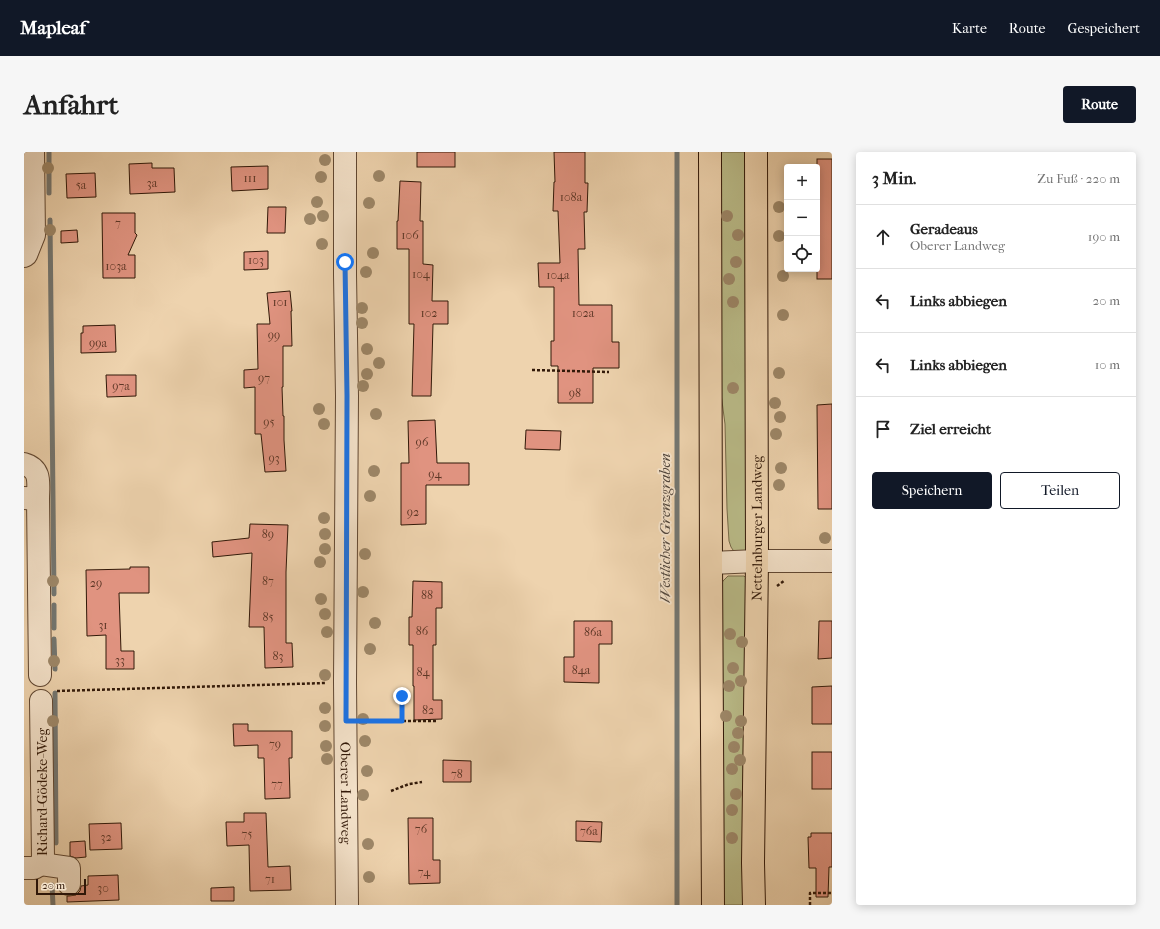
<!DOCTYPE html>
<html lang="de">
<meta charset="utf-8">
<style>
:root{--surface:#fff;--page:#f6f6f6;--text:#222;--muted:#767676;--line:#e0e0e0;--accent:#111827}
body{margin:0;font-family:"IM FELL French Canon",serif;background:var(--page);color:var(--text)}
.controls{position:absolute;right:12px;top:12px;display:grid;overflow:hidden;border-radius:4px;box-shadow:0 2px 10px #0003}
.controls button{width:36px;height:36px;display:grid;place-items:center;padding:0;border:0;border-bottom:1px solid var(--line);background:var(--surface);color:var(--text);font:20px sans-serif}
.scale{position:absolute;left:12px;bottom:10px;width:50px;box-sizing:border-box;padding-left:4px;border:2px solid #311808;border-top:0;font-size:11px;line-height:14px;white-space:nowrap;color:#311808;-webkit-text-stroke:3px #f4e2ca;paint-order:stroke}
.stop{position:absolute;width:12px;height:12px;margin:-9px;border:3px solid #1a73e8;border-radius:50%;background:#fff}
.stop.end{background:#1a73e8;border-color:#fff;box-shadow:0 1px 4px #0008}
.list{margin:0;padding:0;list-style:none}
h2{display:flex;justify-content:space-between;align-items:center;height:52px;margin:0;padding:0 16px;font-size:17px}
h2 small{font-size:13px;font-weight:400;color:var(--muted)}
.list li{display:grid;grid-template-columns:26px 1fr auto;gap:12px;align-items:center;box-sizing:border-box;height:64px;padding:0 16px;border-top:1px solid var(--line)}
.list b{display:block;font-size:15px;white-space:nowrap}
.list p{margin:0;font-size:13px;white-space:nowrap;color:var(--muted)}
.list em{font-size:13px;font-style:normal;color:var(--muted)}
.actions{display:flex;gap:8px;padding:12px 16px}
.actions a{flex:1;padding:9px 0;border:1px solid var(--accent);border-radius:4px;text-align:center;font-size:14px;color:var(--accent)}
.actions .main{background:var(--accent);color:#fff}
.icon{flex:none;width:22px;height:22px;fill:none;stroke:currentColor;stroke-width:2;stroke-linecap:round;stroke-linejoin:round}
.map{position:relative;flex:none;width:808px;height:753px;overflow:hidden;border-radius:4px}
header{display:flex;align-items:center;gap:24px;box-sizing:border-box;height:56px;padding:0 20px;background:var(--accent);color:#fff}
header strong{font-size:19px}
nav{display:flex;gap:22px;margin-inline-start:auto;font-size:14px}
.intro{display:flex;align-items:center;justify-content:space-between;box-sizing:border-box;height:96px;padding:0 24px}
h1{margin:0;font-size:28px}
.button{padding:10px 18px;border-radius:4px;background:var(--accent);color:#fff;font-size:14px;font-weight:700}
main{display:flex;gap:24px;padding:0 24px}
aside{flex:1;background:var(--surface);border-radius:4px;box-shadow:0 2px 10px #0003}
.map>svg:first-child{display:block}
</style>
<header>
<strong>Mapleaf</strong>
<nav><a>Karte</a><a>Route</a><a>Gespeichert</a></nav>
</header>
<div class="intro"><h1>Anfahrt</h1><a class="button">Route</a></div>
<main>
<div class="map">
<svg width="808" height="753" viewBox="0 0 808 753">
<rect width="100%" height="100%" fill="#eed3ae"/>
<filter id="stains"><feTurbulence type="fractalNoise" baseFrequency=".005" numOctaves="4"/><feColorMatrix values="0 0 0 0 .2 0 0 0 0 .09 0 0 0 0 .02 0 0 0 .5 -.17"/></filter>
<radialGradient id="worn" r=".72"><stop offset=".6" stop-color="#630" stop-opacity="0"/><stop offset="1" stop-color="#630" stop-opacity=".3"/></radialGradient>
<g fill="#babc89" stroke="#766a48">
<path d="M695,0H727L723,394L721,401H711L707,395L705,389L703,357L701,272L694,219Z"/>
<path d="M704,424H720L723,427V753H696L695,439L699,429Z"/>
</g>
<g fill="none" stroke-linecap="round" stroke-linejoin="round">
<g stroke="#737671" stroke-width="5">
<path d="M25,0V41"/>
<path d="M26,68L30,442"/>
<path d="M30,453V476"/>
<path d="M30,487L31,517"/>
<path d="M31,541L32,691"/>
<path d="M28,733L29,753"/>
<path d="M653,753V0"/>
</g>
</g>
<g fill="#e09380" stroke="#311808">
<rect x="393" y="0" width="38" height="15"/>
<path d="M530,0H561V31H564L563,60H560L561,97H554L555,153H588V190H595V216H569V251H534V214H527V189H530V135H515L514,111H536L534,59H529L530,30H531Z"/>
<rect x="793" y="7" width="15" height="120"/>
<path d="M128,11V16H150L151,40L106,42L105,12Z"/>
<path d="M244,14V37L208,39L207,15Z"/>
<path d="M71,21L72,45L43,46L42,22Z"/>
<path d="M376,29L397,30L396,69H399V112L409,113L408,149H424V172H409L407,244H388L390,172H385V97H373V69H374Z"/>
<path d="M244,55H262L261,81H243Z"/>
<path d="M78,61H111V81L113,83L104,103H111V126H79Z"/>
<path d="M53,78L54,90L37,91V79Z"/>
<path d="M244,99V117L220,118V100Z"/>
<path d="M266,139L268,159H267L268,194H259V235H258L259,264H260V288L262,319L241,320L237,282H231V235L220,236V218L234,217L233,172H246L243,141Z"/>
<path d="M91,173L92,200L57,201V181H59V174Z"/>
<path d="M82,223H112V244L83,245Z"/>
<path d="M808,252V357H794L793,253Z"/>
<path d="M411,268L413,311H445V333H402V372L377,373V311H385L384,269Z"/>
<path d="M502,278L537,279L536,298L501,297Z"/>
<path d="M226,372L264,373L262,420V491H268L269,515L241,516L240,475H225L228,401L189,405L188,390L225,386Z"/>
<path d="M106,415H125V441H95L97,499H110V517H82V483L63,484L62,418L106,417Z"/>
<path d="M389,429L418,430V456H412V493H409V548H418V567L390,568V534H389V493H385V465H388Z"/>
<path d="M550,469H588V492H575V531L540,530V505H550Z"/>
<path d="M795,469H808V506L794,507Z"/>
<path d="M808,534V572H788V535Z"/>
<path d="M209,572H224V579H268V606H265L266,646L241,647L240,606H234V593L210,594Z"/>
<rect x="788" y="600" width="20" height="37"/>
<path d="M419,608L447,609V630H419Z"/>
<path d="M220,661H242L244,715L266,714L267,738L226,739L225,693L203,694L202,670H220Z"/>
<path d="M384,666H409V708H416V731L385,732Z"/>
<path d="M552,669L578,670L577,690L552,689Z"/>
<path d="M97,671L98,697L66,698L65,672Z"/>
<path d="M787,681H808V715H805L804,745H792V716H785L784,685H787Z"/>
<path d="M61,689L62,705L52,706L46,704V690Z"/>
<path d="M94,723L95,748L43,750V744H45L52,743L56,739L57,734L64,733V724Z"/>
<path d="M210,735V749H187V736Z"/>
</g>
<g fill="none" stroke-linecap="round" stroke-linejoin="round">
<g stroke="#604732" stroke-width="24">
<g id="minor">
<path id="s1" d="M321,0V123L323,244L321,530L323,753"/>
<path d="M0,104L2,103L10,83L9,0"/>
<path d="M0,312C18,317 14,332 14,347L0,346"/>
<path d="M14,347L16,523"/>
<path d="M687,411L733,409H808"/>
<path d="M17,712L45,716V732"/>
<path d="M0,716H10L17,712L19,706L17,549"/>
</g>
</g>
<g stroke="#311808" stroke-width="24">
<g id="major">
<path d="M686,0L687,411L689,753"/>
<path id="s2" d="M730,753L729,711L733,409L732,0"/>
</g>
</g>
<g stroke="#311808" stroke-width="2.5" stroke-dasharray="3 2" stroke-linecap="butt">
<path d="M508,218L585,220"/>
<path d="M753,434L760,429"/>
<path d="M33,539L302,531"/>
<path d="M378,544V569"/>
<path d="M339,569H413"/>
<path d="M367,639L385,632L398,630"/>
<path d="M786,753V741H808"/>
</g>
<use href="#minor" stroke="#f4e2ca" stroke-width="22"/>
<use href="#major" stroke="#eed3ae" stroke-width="22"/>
</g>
<g fill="#9d8768">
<circle cx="301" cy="8" r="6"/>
<circle cx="24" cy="16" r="6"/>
<circle cx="355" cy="24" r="6"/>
<circle cx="297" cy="25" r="6"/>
<circle cx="293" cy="50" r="6"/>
<circle cx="345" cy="51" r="6"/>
<circle cx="755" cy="55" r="6"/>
<circle cx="299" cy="64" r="6"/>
<circle cx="703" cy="64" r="6"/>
<circle cx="286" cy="67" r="6"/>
<circle cx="26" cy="78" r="6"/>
<circle cx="714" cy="83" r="6"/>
<circle cx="755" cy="84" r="6"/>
<circle cx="298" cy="92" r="6"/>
<circle cx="349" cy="101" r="6"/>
<circle cx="712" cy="110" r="6"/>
<circle cx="342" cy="120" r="6"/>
<circle cx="759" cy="124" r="6"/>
<circle cx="705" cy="127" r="6"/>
<circle cx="709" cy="150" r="6"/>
<circle cx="338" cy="156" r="6"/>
<circle cx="759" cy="163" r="6"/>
<circle cx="338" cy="171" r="6"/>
<circle cx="343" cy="197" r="6"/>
<circle cx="355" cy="211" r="6"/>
<circle cx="755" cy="221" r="6"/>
<circle cx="343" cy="222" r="6"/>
<circle cx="339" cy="234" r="6"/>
<circle cx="709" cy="236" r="6"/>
<circle cx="751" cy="251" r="6"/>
<circle cx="295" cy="257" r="6"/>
<circle cx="352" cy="262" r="6"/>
<circle cx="756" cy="265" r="6"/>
<circle cx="300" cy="272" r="6"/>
<circle cx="752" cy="282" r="6"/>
<circle cx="757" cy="316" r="6"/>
<circle cx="350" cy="319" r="6"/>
<circle cx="755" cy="333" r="6"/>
<circle cx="346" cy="344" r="6"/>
<circle cx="300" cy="366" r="6"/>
<circle cx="301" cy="382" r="6"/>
<circle cx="801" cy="386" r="6"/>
<circle cx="301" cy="397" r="6"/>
<circle cx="341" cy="402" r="6"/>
<circle cx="296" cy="410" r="6"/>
<circle cx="29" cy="429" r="6"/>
<circle cx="339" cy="440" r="6"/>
<circle cx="297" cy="447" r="6"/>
<circle cx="301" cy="462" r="6"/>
<circle cx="351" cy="471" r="6"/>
<circle cx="303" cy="480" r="6"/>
<circle cx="706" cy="482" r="6"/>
<circle cx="718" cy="490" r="6"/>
<circle cx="346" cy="497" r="6"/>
<circle cx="30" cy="509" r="6"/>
<circle cx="709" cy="516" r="6"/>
<circle cx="301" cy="523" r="6"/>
<circle cx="717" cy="529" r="6"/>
<circle cx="705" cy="534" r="6"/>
<circle cx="301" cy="556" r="6"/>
<circle cx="702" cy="564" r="6"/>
<circle cx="339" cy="567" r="6"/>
<circle cx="29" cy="569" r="6"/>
<circle cx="717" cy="569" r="6"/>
<circle cx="301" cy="574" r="6"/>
<circle cx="714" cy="581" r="6"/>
<circle cx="341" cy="589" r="6"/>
<circle cx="302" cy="594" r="6"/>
<circle cx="710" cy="595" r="6"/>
<circle cx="303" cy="607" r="6"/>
<circle cx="716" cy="608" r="6"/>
<circle cx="708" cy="617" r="6"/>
<circle cx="343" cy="619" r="6"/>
<circle cx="712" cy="642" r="6"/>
<circle cx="339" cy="643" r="6"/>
<circle cx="708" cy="658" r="6"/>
<circle cx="708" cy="686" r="6"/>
<circle cx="344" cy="692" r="6"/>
<circle cx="345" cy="725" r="6"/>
</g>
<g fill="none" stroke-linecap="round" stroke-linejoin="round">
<path stroke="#1a73e8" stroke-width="5" d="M321,110L323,244L322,569H378V544"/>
</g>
<g text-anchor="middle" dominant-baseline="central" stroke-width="3.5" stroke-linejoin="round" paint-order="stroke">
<g font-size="12" fill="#5d3726">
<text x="226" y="26">111</text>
<text x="128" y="31">3a</text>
<text x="57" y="33">5a</text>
<text x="547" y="45">108a</text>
<text x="94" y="71">7</text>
<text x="386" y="83">106</text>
<text x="232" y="108">103</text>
<text x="92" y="114">103a</text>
<text x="397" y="122">104</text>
<text x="534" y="123">104a</text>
<text x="256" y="150">101</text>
<text x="405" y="161">102</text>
<text x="559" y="161">102a</text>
<text x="250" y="183">99</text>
<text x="74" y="191">99a</text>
<text x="240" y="226">97</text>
<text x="97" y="234">97a</text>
<text x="551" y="241">98</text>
<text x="245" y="270">95</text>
<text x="398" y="290">96</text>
<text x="250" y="306">93</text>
<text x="411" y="322">94</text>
<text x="389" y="360">92</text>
<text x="244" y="382">89</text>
<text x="244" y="429">87</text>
<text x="72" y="431">29</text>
<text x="403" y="443">88</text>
<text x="244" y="465">85</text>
<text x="79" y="473">31</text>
<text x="398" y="479">86</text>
<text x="569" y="480">86a</text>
<text x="254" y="504">83</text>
<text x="96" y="508">33</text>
<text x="557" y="518">84a</text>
<text x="399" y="520">84</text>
<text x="404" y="558">82</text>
<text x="251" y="592">79</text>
<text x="433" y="622">78</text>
<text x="253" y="632">77</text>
<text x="397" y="677">76</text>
<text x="565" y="679">76a</text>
<text x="223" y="682">75</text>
<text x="82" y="685">32</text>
<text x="400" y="720">74</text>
<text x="246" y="727">71</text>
<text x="79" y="736">30</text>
</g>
<g font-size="14" fill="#311808" stroke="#f4e2ca">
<text stroke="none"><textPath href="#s2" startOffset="377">Nettelnburger Landweg</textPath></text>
<text transform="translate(18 640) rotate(-90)">Richard-Gödeke-Weg</text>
<text stroke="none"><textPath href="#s1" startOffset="641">Oberer Landweg</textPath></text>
</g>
<g font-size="15" font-style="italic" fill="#52473d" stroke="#f4e2ca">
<text transform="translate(641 376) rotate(-90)">Westlicher Grenzgraben</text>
</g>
</g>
<rect width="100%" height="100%" filter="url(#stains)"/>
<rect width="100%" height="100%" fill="url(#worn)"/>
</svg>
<div class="controls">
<button>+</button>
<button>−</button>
<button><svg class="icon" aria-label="locate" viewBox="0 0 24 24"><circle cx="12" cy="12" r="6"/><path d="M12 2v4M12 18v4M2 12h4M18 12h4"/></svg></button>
</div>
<div class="scale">20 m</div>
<div class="stop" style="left:321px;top:110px"></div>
<div class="stop end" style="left:378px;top:544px"></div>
</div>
<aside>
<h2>3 Min.<small>Zu Fuß · 220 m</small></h2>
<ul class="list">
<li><svg class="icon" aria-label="ahead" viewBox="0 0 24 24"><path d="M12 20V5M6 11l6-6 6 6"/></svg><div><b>Geradeaus</b><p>Oberer Landweg</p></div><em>190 m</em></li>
<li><svg class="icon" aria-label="left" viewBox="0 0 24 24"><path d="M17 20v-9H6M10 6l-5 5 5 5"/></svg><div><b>Links abbiegen</b></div><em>20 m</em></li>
<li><svg class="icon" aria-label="left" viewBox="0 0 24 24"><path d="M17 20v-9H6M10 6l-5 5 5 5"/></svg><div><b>Links abbiegen</b></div><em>10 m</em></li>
<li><svg class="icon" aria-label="arrive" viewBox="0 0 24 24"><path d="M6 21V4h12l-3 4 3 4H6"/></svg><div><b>Ziel erreicht</b></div></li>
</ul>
<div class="actions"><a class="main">Speichern</a><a>Teilen</a></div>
</aside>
</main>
